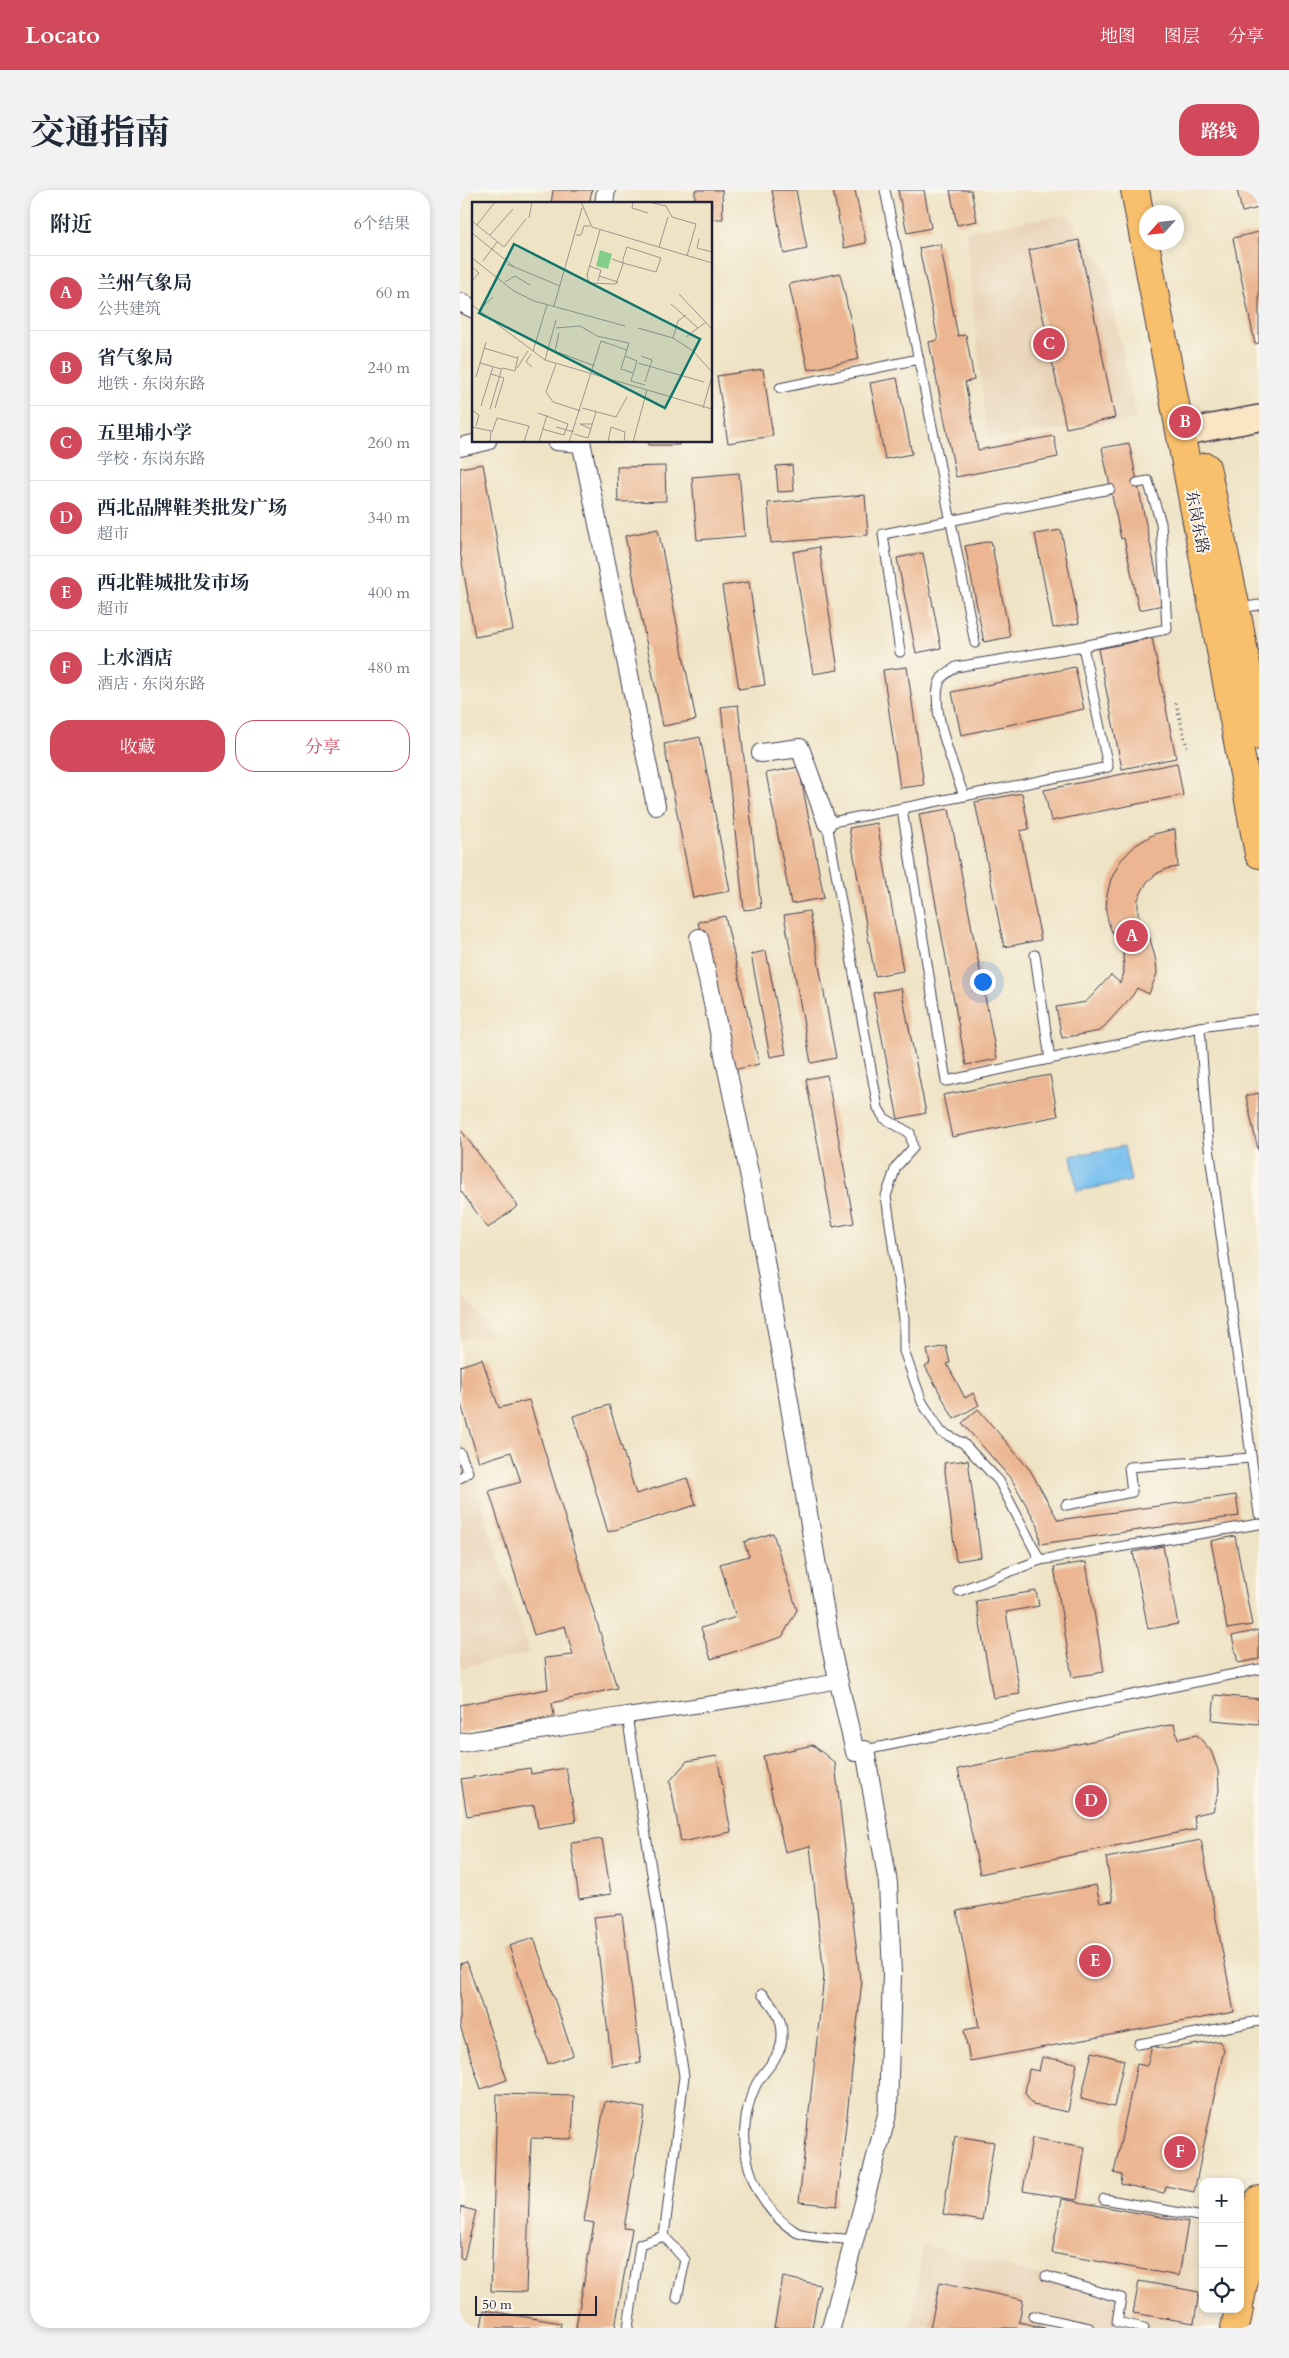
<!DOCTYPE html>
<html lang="zh">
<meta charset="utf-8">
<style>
:root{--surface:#fff;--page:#f2f2f3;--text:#1f2937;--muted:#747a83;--line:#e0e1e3;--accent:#d1495b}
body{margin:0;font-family:Cardo,"Noto Serif SC",serif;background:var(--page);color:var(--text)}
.controls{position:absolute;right:15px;bottom:15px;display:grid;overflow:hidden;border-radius:10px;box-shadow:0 2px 8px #0003}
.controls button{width:45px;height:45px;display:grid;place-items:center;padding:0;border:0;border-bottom:1px solid var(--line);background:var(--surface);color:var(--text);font:25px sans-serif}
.compass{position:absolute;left:679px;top:15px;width:45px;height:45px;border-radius:50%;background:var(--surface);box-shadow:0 2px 8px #0003;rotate:243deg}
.scale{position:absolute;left:15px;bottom:12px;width:122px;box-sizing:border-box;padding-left:5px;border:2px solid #22223b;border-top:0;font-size:14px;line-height:18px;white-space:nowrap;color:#22223b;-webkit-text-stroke:4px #fbf7ec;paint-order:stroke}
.you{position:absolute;left:522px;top:791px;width:18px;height:18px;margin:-12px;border:4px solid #fff;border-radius:50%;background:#1a73e8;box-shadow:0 0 0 8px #1a73e833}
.badge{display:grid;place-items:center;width:32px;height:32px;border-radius:50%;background:var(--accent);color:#fff;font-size:16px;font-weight:700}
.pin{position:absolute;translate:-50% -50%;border:2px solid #fff;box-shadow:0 1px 5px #0006}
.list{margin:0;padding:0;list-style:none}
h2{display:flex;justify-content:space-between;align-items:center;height:65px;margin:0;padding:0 20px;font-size:21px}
h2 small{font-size:16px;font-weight:400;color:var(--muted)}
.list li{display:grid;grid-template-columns:32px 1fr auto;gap:15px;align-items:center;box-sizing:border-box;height:75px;padding:0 20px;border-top:1px solid var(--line)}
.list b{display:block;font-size:19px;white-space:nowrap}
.list p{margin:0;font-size:16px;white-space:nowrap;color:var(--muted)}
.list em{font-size:16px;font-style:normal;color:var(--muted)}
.actions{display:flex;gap:10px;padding:15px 20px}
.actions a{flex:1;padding:11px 0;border:1px solid var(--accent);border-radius:20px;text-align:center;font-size:18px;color:var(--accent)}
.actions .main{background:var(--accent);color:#fff}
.icon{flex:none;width:28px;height:28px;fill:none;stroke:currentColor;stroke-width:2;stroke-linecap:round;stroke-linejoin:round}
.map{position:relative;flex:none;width:799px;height:2138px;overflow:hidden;border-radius:20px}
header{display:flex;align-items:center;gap:30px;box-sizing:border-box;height:70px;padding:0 25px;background:var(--accent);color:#fff}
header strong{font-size:24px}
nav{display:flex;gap:28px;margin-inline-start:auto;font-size:18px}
.intro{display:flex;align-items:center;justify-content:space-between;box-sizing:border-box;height:120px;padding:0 30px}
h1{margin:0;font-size:35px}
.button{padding:12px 22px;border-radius:20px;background:var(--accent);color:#fff;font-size:18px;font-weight:700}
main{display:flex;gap:30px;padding:0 30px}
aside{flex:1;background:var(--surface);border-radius:20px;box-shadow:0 2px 8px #0003}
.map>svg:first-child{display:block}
</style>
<header>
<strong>Locato</strong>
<nav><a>地图</a><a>图层</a><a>分享</a></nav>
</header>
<div class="intro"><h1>交通指南</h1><a class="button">路线</a></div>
<main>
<aside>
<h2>附近<small>6个结果</small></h2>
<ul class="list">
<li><span class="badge">A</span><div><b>兰州气象局</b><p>公共建筑</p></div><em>60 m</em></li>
<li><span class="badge">B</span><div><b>省气象局</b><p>地铁 · 东岗东路</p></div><em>240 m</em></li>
<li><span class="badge">C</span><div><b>五里埔小学</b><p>学校 · 东岗东路</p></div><em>260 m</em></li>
<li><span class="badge">D</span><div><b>西北品牌鞋类批发广场</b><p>超市</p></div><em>340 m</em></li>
<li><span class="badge">E</span><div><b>西北鞋城批发市场</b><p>超市</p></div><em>400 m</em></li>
<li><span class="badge">F</span><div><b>上水酒店</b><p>酒店 · 东岗东路</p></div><em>480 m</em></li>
</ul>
<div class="actions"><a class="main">收藏</a><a>分享</a></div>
</aside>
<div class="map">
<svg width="799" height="2138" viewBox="0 0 799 2138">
<rect width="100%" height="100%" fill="#fbf7ec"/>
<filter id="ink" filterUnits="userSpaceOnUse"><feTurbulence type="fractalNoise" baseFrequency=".02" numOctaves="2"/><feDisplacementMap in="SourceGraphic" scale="10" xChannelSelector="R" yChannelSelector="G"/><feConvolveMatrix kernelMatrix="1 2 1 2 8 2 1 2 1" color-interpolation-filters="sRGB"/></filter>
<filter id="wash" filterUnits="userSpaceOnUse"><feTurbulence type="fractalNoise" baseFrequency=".0096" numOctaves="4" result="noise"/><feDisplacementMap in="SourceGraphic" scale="20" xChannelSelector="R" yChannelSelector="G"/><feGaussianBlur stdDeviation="1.12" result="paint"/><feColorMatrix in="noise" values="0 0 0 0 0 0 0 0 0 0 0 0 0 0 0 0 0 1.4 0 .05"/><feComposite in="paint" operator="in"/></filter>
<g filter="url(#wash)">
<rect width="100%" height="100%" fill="#efe3c5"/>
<g fill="#e8d3b7">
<path d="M608,24L646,80L676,229L527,249L506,41Z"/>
<path d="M0,1099L33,1145L0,1149Z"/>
<path d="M0,1248L70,1463L0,1478Z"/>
<path d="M702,2025L743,2032V2119H780L799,2042V2138H451L463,2054L666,2109L657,2131L683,2134Z"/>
</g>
<path fill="#77bfef" stroke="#4c7095" d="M664,956L671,991L617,1001L611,966Z"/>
<g id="blocks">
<g fill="#ebb691">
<path d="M93,0H132L129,14H91Z"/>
<path d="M235,0H262L263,29H251V14H235Z"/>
<path d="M312,0H336L347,59L324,64Z"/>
<path d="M373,0H395L406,53L384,58Z"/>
<path d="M438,0H464L471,38L447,43Z"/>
<path d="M490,0H511L517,31L497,35Z"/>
<path d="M777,0H799V18L782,22Z"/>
<path d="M799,42V153L795,154L773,48Z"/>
<path d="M619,50L655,228L606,238L569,60Z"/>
<path d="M480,54L498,146L506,145L514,190L505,192L518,260L594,246L598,267L496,287L469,152L478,150L459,58Z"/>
<path d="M380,83L399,169L348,180L329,94Z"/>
<path d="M303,179L313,246L268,253L257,186Z"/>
<path d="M437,188L452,264L425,269L410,193Z"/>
<rect x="189" y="251" width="30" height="4"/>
<path d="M669,253L703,415L679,420L664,348L661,349L642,258Z"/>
<path d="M23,274L53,440L15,447L0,361V278Z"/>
<path d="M332,275L334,301L318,302L316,276Z"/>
<path d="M205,276L206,311L158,312L157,277Z"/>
<path d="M279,283L285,346L237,350L232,287Z"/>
<path d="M405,305L408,345L311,353L308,313Z"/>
<path d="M198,339L236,530L203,536L165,346Z"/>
<path d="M601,340L619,433L593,438L575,344Z"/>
<path d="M531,351L550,447L524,452L505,356Z"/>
<path d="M359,357L378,480L353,484L333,362Z"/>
<path d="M463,363L481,458L456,463L437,368Z"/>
<path d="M289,392L305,495L279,499L262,396Z"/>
<path d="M692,448L716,568L662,579L638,459Z"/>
<path d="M447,477L464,595L440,598L423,480Z"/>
<path d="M615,477L624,519L501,545L492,502Z"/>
<path d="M278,515L301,718L284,720L261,517Z"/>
<path d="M240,547L270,701L233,708L204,554Z"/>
<path d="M717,573L723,605L591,631L584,600Z"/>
<path d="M339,577L364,708L331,714L306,583Z"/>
<path d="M562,603L569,639L560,641L581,750L544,757L515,612Z"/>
<path d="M489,619L537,869L506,875L459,624Z"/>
<path d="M417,633L443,781L415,786L389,638Z"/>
<path d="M715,639L718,677L706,679L696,684L687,692L678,709V724L688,741L696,771L697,783L689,804L677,798L673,805L640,841L602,848L596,817L626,812L651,785L660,793L664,783L663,761L650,738L646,722L647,705L651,689L661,670L676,655L694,644Z"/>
<path d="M349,721L376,868L351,873L324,725Z"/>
<path d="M265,726L299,874L273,880L238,732Z"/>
<path d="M306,761L326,864L310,867L291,764Z"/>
<path d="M441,798L466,923L438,929L413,803Z"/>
<path d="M367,885L394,1033L373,1037L346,889Z"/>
<path d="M590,885L598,926L492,947L483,905Z"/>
<path d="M799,903V960H798L786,906Z"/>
<path d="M0,939L58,1016L28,1038L0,1000Z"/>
<path d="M486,1156L490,1173L487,1174L505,1208L513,1203L519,1215L494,1229L465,1176L470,1173L467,1160Z"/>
<path d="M22,1169L39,1218L69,1210L157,1498L92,1513L94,1526L0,1544V1515L88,1499L85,1468L113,1465L105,1436L74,1445L29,1301L61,1292L51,1262L19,1272L0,1211V1176Z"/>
<path d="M149,1215L176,1304L227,1288L236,1315L148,1342L113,1226Z"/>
<path d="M518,1219L570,1280L598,1330L776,1305L779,1326L580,1354L578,1336L552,1290L502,1233Z"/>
<path d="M508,1270L521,1367L496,1371L484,1273Z"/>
<path d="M313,1343L337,1420L322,1447L251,1469L241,1438L276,1427L260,1374L289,1366L284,1352Z"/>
<path d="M775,1346L792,1435L767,1439L751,1351Z"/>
<path d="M703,1356L718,1434L688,1439L673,1362Z"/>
<path d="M626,1372L644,1482L612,1487L594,1377Z"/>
<path d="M576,1401L579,1416L546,1422L560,1504L533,1508L516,1411Z"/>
<path d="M799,1440V1469L778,1473L772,1446Z"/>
<path d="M755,1505L799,1509V1534L752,1530Z"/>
<path d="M714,1534L718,1549L737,1545L751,1561L758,1580L759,1601L753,1621L734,1625L736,1639L520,1684L498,1579Z"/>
<path d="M353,1555L375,1573L400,1790H402L377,2016L339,2012L364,1786L350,1656L325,1662L303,1566Z"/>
<path d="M257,1566L271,1642L221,1652L210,1591L227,1571Z"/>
<path d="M70,1578L71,1584L106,1578L116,1632L78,1638L74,1615L7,1626L1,1589Z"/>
<path d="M142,1649L151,1704L119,1709L111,1653Z"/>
<path d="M741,1650L774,1822L510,1871L504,1840L519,1837L497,1721L636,1695L640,1713L653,1711L646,1668Z"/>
<path d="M162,1724L181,1873L152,1876L134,1727Z"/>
<path d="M74,1748L113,1865L88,1874L49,1756Z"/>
<path d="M7,1772L47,1890L21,1899L0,1836V1774Z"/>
<path d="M759,1851L764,1859L734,2002L706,1996L704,2003L661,1994L662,1985L654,1983L677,1874L687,1876L692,1856L705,1859Z"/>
<path d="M632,1862L664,1870L654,1917L621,1909Z"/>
<path d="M582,1867L617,1873L608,1922L573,1915L565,1903L569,1879L579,1881Z"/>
<path d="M37,1904L114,1906L112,1949L71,1948L66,2102L31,2101Z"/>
<path d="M145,1911L185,1918L164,2038L172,2039L155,2138H124L116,2137L134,2033L124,2031Z"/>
<path d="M495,1946L534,1952L522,2031L483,2024Z"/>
<path d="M572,1948L625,1957L617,2010L563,2001Z"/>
<path d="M602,2009L728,2032L719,2086L592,2063Z"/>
<path d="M0,2017L16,2021L4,2069L0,2068Z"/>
<path d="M323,2087L360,2095L352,2138H314Z"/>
<path d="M679,2091L739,2102L734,2133L673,2123Z"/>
<path d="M480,2092L563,2110L559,2132L585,2138H470Z"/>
<path d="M24,2120L101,2133L100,2138H21Z"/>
</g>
</g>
</g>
<g filter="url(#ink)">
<use href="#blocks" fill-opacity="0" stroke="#413f50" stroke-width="1"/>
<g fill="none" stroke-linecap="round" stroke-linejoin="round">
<g stroke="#413f50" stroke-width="11">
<g id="service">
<path d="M425,0L515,453"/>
<path d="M320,198L459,169"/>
<path d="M780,418L799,415"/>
<path d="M440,462L423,344L650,299"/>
<path d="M504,606L648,577L623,456"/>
<path d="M442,619L486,891L740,837L799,829"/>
<path d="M575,765L590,869"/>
<path d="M740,837L748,950L799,1324"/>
<path d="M0,1263L8,1282L0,1288"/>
<path d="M606,1315L672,1302L669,1277L791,1268"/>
<path d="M580,1370L539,1291L503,1253L481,1242L462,1212L444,1161V1129L426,1006L436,977L453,958L450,943L424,928L418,918L367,633L504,606C495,580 467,513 481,489C484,484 491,481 496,477L623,456L707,439L701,333L688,291L677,293"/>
<path d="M499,1401L580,1370L799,1334"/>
<path d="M167,1526L224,1886L204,2046L225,2070L217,2108"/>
<path d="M405,1560L799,1479"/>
<path d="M302,1804C313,1815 322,1827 322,1844C323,1868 304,1878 295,1897C272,1947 288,2012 336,2042C344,2047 381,2048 393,2050"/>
<path d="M679,1854L799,1831"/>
<path d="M644,2009L743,2027"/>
<path d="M586,2086L661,2108L657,2132L684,2138"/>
<path d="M573,2126L629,2138"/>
<path d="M168,2138L180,2054L204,2046"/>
</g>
</g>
<g stroke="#413f50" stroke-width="16">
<path id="pedestrian" d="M167,1526L287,1508L378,1491"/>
</g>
<g stroke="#413f50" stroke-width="20">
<g id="minor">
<path d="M144,14L146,0"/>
<path d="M0,112L14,119"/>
<path d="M96,251L121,253"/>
<path d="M121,251L196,616"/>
<path d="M0,257L27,251"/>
<path d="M301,563L340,558L367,633"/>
<path d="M239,748L294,1006L371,1458L395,1562L405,1560L428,1693L432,1784L428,1921L371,2138"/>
<path d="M0,1553L167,1526"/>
</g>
</g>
<g stroke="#413f50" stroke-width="28">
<path id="secondary" d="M721,243L799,228"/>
</g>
<g stroke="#413f50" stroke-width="30">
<g id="primary">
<path d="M675,0L799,664"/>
<path d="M746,277L776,419L799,546"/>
<path d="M780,2111L799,2010"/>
<path d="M775,2138L779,2119"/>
</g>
</g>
<path stroke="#413f50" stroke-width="3" stroke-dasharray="1 4" stroke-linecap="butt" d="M716,513L727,557"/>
<use href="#service" stroke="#fff" stroke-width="9"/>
<use href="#pedestrian" stroke="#fff" stroke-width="14"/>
<use href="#minor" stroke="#fff" stroke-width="18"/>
<use href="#secondary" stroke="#fce5c4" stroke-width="25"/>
<use href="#primary" stroke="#f8bf6c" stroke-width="28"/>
</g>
</g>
<g text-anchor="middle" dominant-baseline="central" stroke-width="4" stroke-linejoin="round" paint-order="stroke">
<g font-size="16" fill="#22223b" stroke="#fbf7ec">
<text transform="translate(737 332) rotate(79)">东岗东路</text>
</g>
</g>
<g transform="translate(12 12)">
<rect width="240" height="240" fill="#efe3c5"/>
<path d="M128,48L140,52L136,67L124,64Z" fill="#82ce8b"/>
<path fill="none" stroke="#9d968e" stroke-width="1" d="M109,0L120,25L240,61M161,0L160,6L176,11M177,0L194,4L200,15L224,22L215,54M57,16L60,0M0,19L32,45L54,17M5,23L23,0M128,28L115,73L117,81L144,82L151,62V57L155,45L189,56L184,70L151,61L140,57M0,31L41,64M18,33L41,7M104,33H109L112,24H118M227,37L225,46L240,50M187,45L196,15M0,56L42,89L62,99L153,124M11,59L25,40M35,62L88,84M117,64L129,68L126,79M0,65L7,71L0,79M127,74L146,80M33,80L43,74L58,83M207,92L240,127M199,102L226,126M0,103L73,158L240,207M82,104L110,6M7,108L21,95M84,126L108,124L125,134L157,141L153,154L165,159L159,179L173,183M166,126L201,136L221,149L240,170M214,135L234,120M201,136L206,119L214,113M12,146L45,156M77,147L123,164M61,149L75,103M83,149L87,131M59,152L54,160L60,165M153,154L149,167L161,171M169,154L180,158L173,180M73,158L84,118M8,161L29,167M166,161L232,180M84,162L74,190L81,200L109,209M45,166L56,149M19,172L32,176L23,206M4,175L14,140M9,204L21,165M110,206L144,215L155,195M231,206L240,174M18,207L30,166L43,169L46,154M0,208L7,213L4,224M66,211L96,222L92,233L70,227M0,225L19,229L18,240M84,225L102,230M119,227L108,222H120M20,230L25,216L57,224L52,240M102,232L116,236L124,210M67,240L75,213M97,240L129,139L155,148M136,240L139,225L153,230L152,240M161,240L175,188"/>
<path fill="#0f766e" fill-opacity="0.15" stroke="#0f766e" stroke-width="2.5" d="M42,42L228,137L193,206L7,111Z"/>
<rect width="240" height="240" fill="none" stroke="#22223b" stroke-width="2.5"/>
</g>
</svg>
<div class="controls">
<button>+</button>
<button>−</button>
<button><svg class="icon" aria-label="locate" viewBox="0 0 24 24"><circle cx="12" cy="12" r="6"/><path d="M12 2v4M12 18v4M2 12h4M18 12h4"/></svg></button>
</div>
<svg class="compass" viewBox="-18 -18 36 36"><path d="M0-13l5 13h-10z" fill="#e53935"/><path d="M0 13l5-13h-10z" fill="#747a83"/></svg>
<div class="scale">50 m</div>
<div class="you"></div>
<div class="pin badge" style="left:672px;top:746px">A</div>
<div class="pin badge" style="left:725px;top:232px">B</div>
<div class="pin badge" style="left:589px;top:154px">C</div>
<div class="pin badge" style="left:631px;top:1611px">D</div>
<div class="pin badge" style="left:635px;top:1771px">E</div>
<div class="pin badge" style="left:720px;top:1962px">F</div>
</div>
</main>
